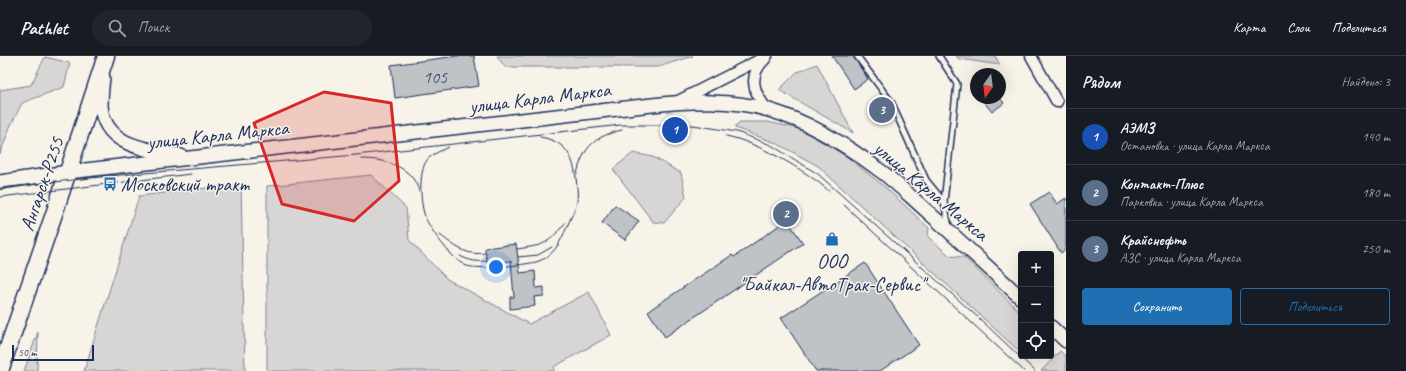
<!DOCTYPE html>
<html lang="ru">
<meta charset="utf-8">
<style>
:root{--surface:#171b24;--page:#20242c;--text:#f1f3f6;--muted:#9ea1a6;--line:#363941;--accent:#1f6fb2}
body{margin:0;font-family:Caveat,sans-serif;background:var(--page);color:var(--text)}
.controls{position:absolute;right:12px;bottom:12px;display:grid;overflow:hidden;border-radius:4px;box-shadow:0 4px 16px #0002}
.controls button{width:36px;height:36px;display:grid;place-items:center;padding:0;border:0;border-bottom:1px solid var(--line);background:var(--surface);color:var(--text);font:20px sans-serif}
.compass{position:absolute;left:970px;top:12px;width:36px;height:36px;border-radius:50%;background:var(--surface);box-shadow:0 4px 16px #0002;rotate:194deg}
.scale{position:absolute;left:12px;bottom:10px;width:82px;box-sizing:border-box;padding-left:4px;border:2px solid #1b2f5e;border-top:0;font-size:11px;line-height:14px;white-space:nowrap;color:#1b2f5e;-webkit-text-stroke:3px #f7f3e8;paint-order:stroke}
.you{position:absolute;left:496px;top:211px;width:14px;height:14px;margin:-10px;border:3px solid #fff;border-radius:50%;background:#1a73e8;box-shadow:0 0 0 6px #1a73e833}
.badge{display:grid;place-items:center;width:26px;height:26px;border-radius:50%;background:var(--accent);color:#fff;font-size:13px;font-weight:700}
.pin{position:absolute;translate:-50% -50%;border:2px solid #fff;box-shadow:0 1px 4px #0006}
.list{margin:0;padding:0;list-style:none}
h2{display:flex;justify-content:space-between;align-items:center;height:52px;margin:0;padding:0 16px;font-size:17px}
h2 small{font-size:13px;font-weight:400;color:var(--muted)}
.list li{display:grid;grid-template-columns:26px 1fr auto;gap:12px;align-items:center;box-sizing:border-box;height:56px;padding:0 16px;border-top:1px solid var(--line)}
.list b{display:block;font-size:15px;white-space:nowrap}
.list p{margin:0;font-size:13px;white-space:nowrap;color:var(--muted)}
.list em{font-size:13px;font-style:normal;color:var(--muted)}
.actions{display:flex;gap:8px;padding:12px 16px}
.actions a{flex:1;padding:9px 0;border:1px solid var(--accent);border-radius:4px;text-align:center;font-size:14px;color:var(--accent)}
.actions .main{background:var(--accent);color:#fff}
.icon{flex:none;width:22px;height:22px;fill:none;stroke:currentColor;stroke-width:2;stroke-linecap:round;stroke-linejoin:round}
.map{position:relative;flex:none;width:1066px;height:315px;overflow:hidden}
header{display:flex;align-items:center;gap:24px;box-sizing:border-box;height:56px;padding:0 20px;background:var(--surface);border-bottom:1px solid var(--line)}
header strong{font-size:19px}
nav{display:flex;gap:22px;margin-inline-start:auto;font-size:14px}
.search{width:280px;height:36px;background:var(--page);display:flex;align-items:center;gap:10px;box-sizing:border-box;padding:0 14px;border-radius:22px;color:var(--muted);font-size:15px}
main{display:flex}
aside{flex:1;background:var(--surface)}
.map>svg:first-child{display:block}
</style>
<header>
<strong>Pathlet</strong>
<div class="search"><svg class="icon" aria-label="search" viewBox="0 0 24 24"><circle cx="10" cy="10" r="6"/><path d="M15 15l6 6"/></svg>Поиск</div>
<nav><a>Карта</a><a>Слои</a><a>Поделиться</a></nav>
</header>
<main>
<div class="map">
<svg width="1066" height="315" viewBox="0 0 1066 315">
<rect width="100%" height="100%" fill="#f7f3e8"/>
<filter id="ink" filterUnits="userSpaceOnUse"><feTurbulence type="fractalNoise" baseFrequency=".025" numOctaves="2"/><feDisplacementMap in="SourceGraphic" scale="8" xChannelSelector="R" yChannelSelector="G"/><feConvolveMatrix kernelMatrix="1 2 1 2 8 2 1 2 1" color-interpolation-filters="sRGB"/></filter>
<g filter="url(#ink)">
<g fill="#d7d6d4" stroke="#798299">
<path d="M497,0H693L658,11H505Z"/>
<path d="M956,0H995L1000,9L959,3Z"/>
<path d="M45,1L70,7L64,31L22,47L10,71L0,98V34L31,29Z"/>
<path d="M817,8L853,77L779,34L797,16Z"/>
<path d="M740,66H768L800,73L846,100L886,132L929,172L928,181L950,200L964,201L1021,257V297L818,110L776,87L735,72L736,69Z"/>
<path d="M633,97L653,101L681,117L686,141L664,167L653,166L613,113Z"/>
<path d="M371,119L406,152L409,184L447,223L529,268L589,236L611,279L554,311V315H267V130Z"/>
<path d="M241,128L245,315H84L139,140Z"/>
<path d="M38,276L37,315H24Z"/>
<path d="M1060,295L1066,301V315H1041Z"/>
</g>
<g fill="#c0c3c5" stroke="#1b2f5e">
<path d="M457,0H474L479,30L395,42L391,9Z"/>
<path d="M832,0H853L868,23L854,33Z"/>
<path d="M981,42H1000L1004,47L992,56Z"/>
<path d="M1049,136L1057,148L1066,142V193L1061,197L1030,148Z"/>
<path d="M615,149L639,165L625,184L602,167Z"/>
<path d="M787,164L803,187L665,281L648,255L732,199L734,201Z"/>
<path d="M516,188L520,217L535,215L536,232L544,231V240L534,241L535,250L510,253V241H514L511,205L487,207L485,192Z"/>
<path d="M865,207L919,289L880,315H816L781,262Z"/>
</g>
<g fill="none" stroke-linecap="round" stroke-linejoin="round">
<g stroke="#1b2f5e" stroke-width="8">
<g id="service">
<path d="M857,0L891,46L926,124L944,146"/>
<path d="M939,0L957,28L944,146L949,171"/>
</g>
</g>
<g stroke="#1b2f5e" stroke-width="13">
<g id="minor">
<path d="M1031,0L1057,46"/>
<path d="M765,3C747,20 754,38 768,54"/>
<path d="M678,45L767,0"/>
</g>
</g>
<g stroke="#1b2f5e" stroke-width="16">
<g id="tertiary">
<path d="M103,21C102,30 101,40 101,49C104,92 149,93 181,100"/>
<path d="M0,126L68,116L652,49C691,45 731,43 769,54C810,66 848,90 882,116C898,128 913,143 928,156C959,184 990,213 1021,242"/>
<path d="M1051,271L1066,285"/>
</g>
</g>
<g stroke="#1b2f5e" stroke-width="19">
<path id="primary" d="M0,315L55,155L106,0"/>
</g>
<use href="#service" stroke="#f7f3e8" stroke-width="5"/>
<use href="#minor" stroke="#f7f3e8" stroke-width="10"/>
<use href="#tertiary" stroke="#f7f3e8" stroke-width="13"/>
<use href="#primary" stroke="#f7f3e8" stroke-width="16"/>
<g stroke="#1b2f5e" stroke-width="1">
<path d="M726,80C755,85 807,115 829,135"/>
<path d="M448,91C441,95 432,98 427,104C418,116 420,150 426,163C432,176 454,206 467,210C479,214 523,209 536,206C554,201 560,186 567,171C570,163 575,154 577,146C578,138 577,130 576,122C573,98 564,85 540,81"/>
<path d="M361,103C385,103 412,110 419,135"/>
<path d="M577,118C583,91 595,80 622,74"/>
<path d="M0,132L109,120L356,99L621,69H693L737,76L771,89L818,118L981,264L1035,315"/>
<path d="M0,141L191,118"/>
<path d="M844,149L1024,315"/>
<path d="M440,179C455,190 465,200 485,197"/>
<path d="M517,193C545,189 547,189 565,167"/>
<path d="M460,200C469,205 477,206 486,205"/>
<path d="M518,201L538,199L552,191"/>
</g>
</g>
</g>
<path fill="#d62828" fill-opacity="0.2" stroke="#d62828" stroke-width="3" stroke-linejoin="round" d="M324,36L391,47L399,125L354,165L282,148L254,67Z"/>
<defs>
<g id="bus-bare" transform="scale(1.08)"><path d="M-5-6H5V4H4V6H2V4H-2V6H-4V4H-5ZM-3.5-4V0h7V-4ZM-3.5 1.2v1.5H-2V1.2ZM2 1.2v1.5H3.5V1.2Z" fill="#1f6fb2" stroke="#f7f3e8" stroke-width="2.5" paint-order="stroke"/></g>
<g id="shop-bare" transform="scale(1.08)"><path d="M-5-2.5h2.3a2.7 3.5 0 0 1 5.4 0H5L5.5 6h-11ZM-1.5-2.5h3a1.5 2.3 0 0 0-3 0Z" fill="#1f6fb2" stroke="#f7f3e8" stroke-width="2.5" paint-order="stroke"/></g>
</defs>
<g fill-rule="evenodd">
<use href="#bus-bare" x="110" y="128"/>
<use href="#shop-bare" x="832" y="183"/>
</g>
<g text-anchor="middle" dominant-baseline="central" stroke-width="3" stroke-linejoin="round" paint-order="stroke">
<g font-size="18" fill="#445478">
<text x="435" y="21">105</text>
</g>
<g font-size="20" fill="#1b2f5e" stroke="#f7f3e8">
<text transform="translate(540 42) rotate(-7)">улица Карла Маркса</text>
<text transform="translate(218 79) rotate(-6)">улица Карла Маркса</text>
<text transform="translate(42 128) rotate(-71)">Ангарск-Р255</text>
<text transform="translate(931 135) rotate(40)">улица Карла Маркса</text>
</g>
<g font-size="20" fill="#1b2f5e" stroke="#f7f3e8" text-anchor="start">
<text x="121" y="128">Московский тракт</text>
<text x="832" y="205" text-anchor="middle">ООО<tspan x="832" dy="23">"Байкал-АвтоТрак-Сервис"</tspan></text>
</g>
</g>
</svg>
<div class="controls">
<button>+</button>
<button>−</button>
<button><svg class="icon" aria-label="locate" viewBox="0 0 24 24"><circle cx="12" cy="12" r="6"/><path d="M12 2v4M12 18v4M2 12h4M18 12h4"/></svg></button>
</div>
<svg class="compass" viewBox="-18 -18 36 36"><path d="M0-13l5 13h-10z" fill="#e53935"/><path d="M0 13l5-13h-10z" fill="#9ea1a6"/></svg>
<div class="scale">50 m</div>
<div class="you"></div>
<div class="pin badge" style="left:675px;top:74px;background:#1a4fb4">1</div>
<div class="pin badge" style="left:786px;top:158px;background:#5c6f8a">2</div>
<div class="pin badge" style="left:882px;top:54px;background:#5c6f8a">3</div>
</div>
<aside>
<h2>Рядом<small>Найдено: 3</small></h2>
<ul class="list">
<li><span class="badge" style="background:#1a4fb4">1</span><div><b>АЭМЗ</b><p>Остановка · улица Карла Маркса</p></div><em>140 m</em></li>
<li><span class="badge" style="background:#5c6f8a">2</span><div><b>Контакт-Плюс</b><p>Парковка · улица Карла Маркса</p></div><em>180 m</em></li>
<li><span class="badge" style="background:#5c6f8a">3</span><div><b>Крайснефть</b><p>АЗС · улица Карла Маркса</p></div><em>250 m</em></li>
</ul>
<div class="actions"><a class="main">Сохранить</a><a>Поделиться</a></div>
</aside>
</main>
